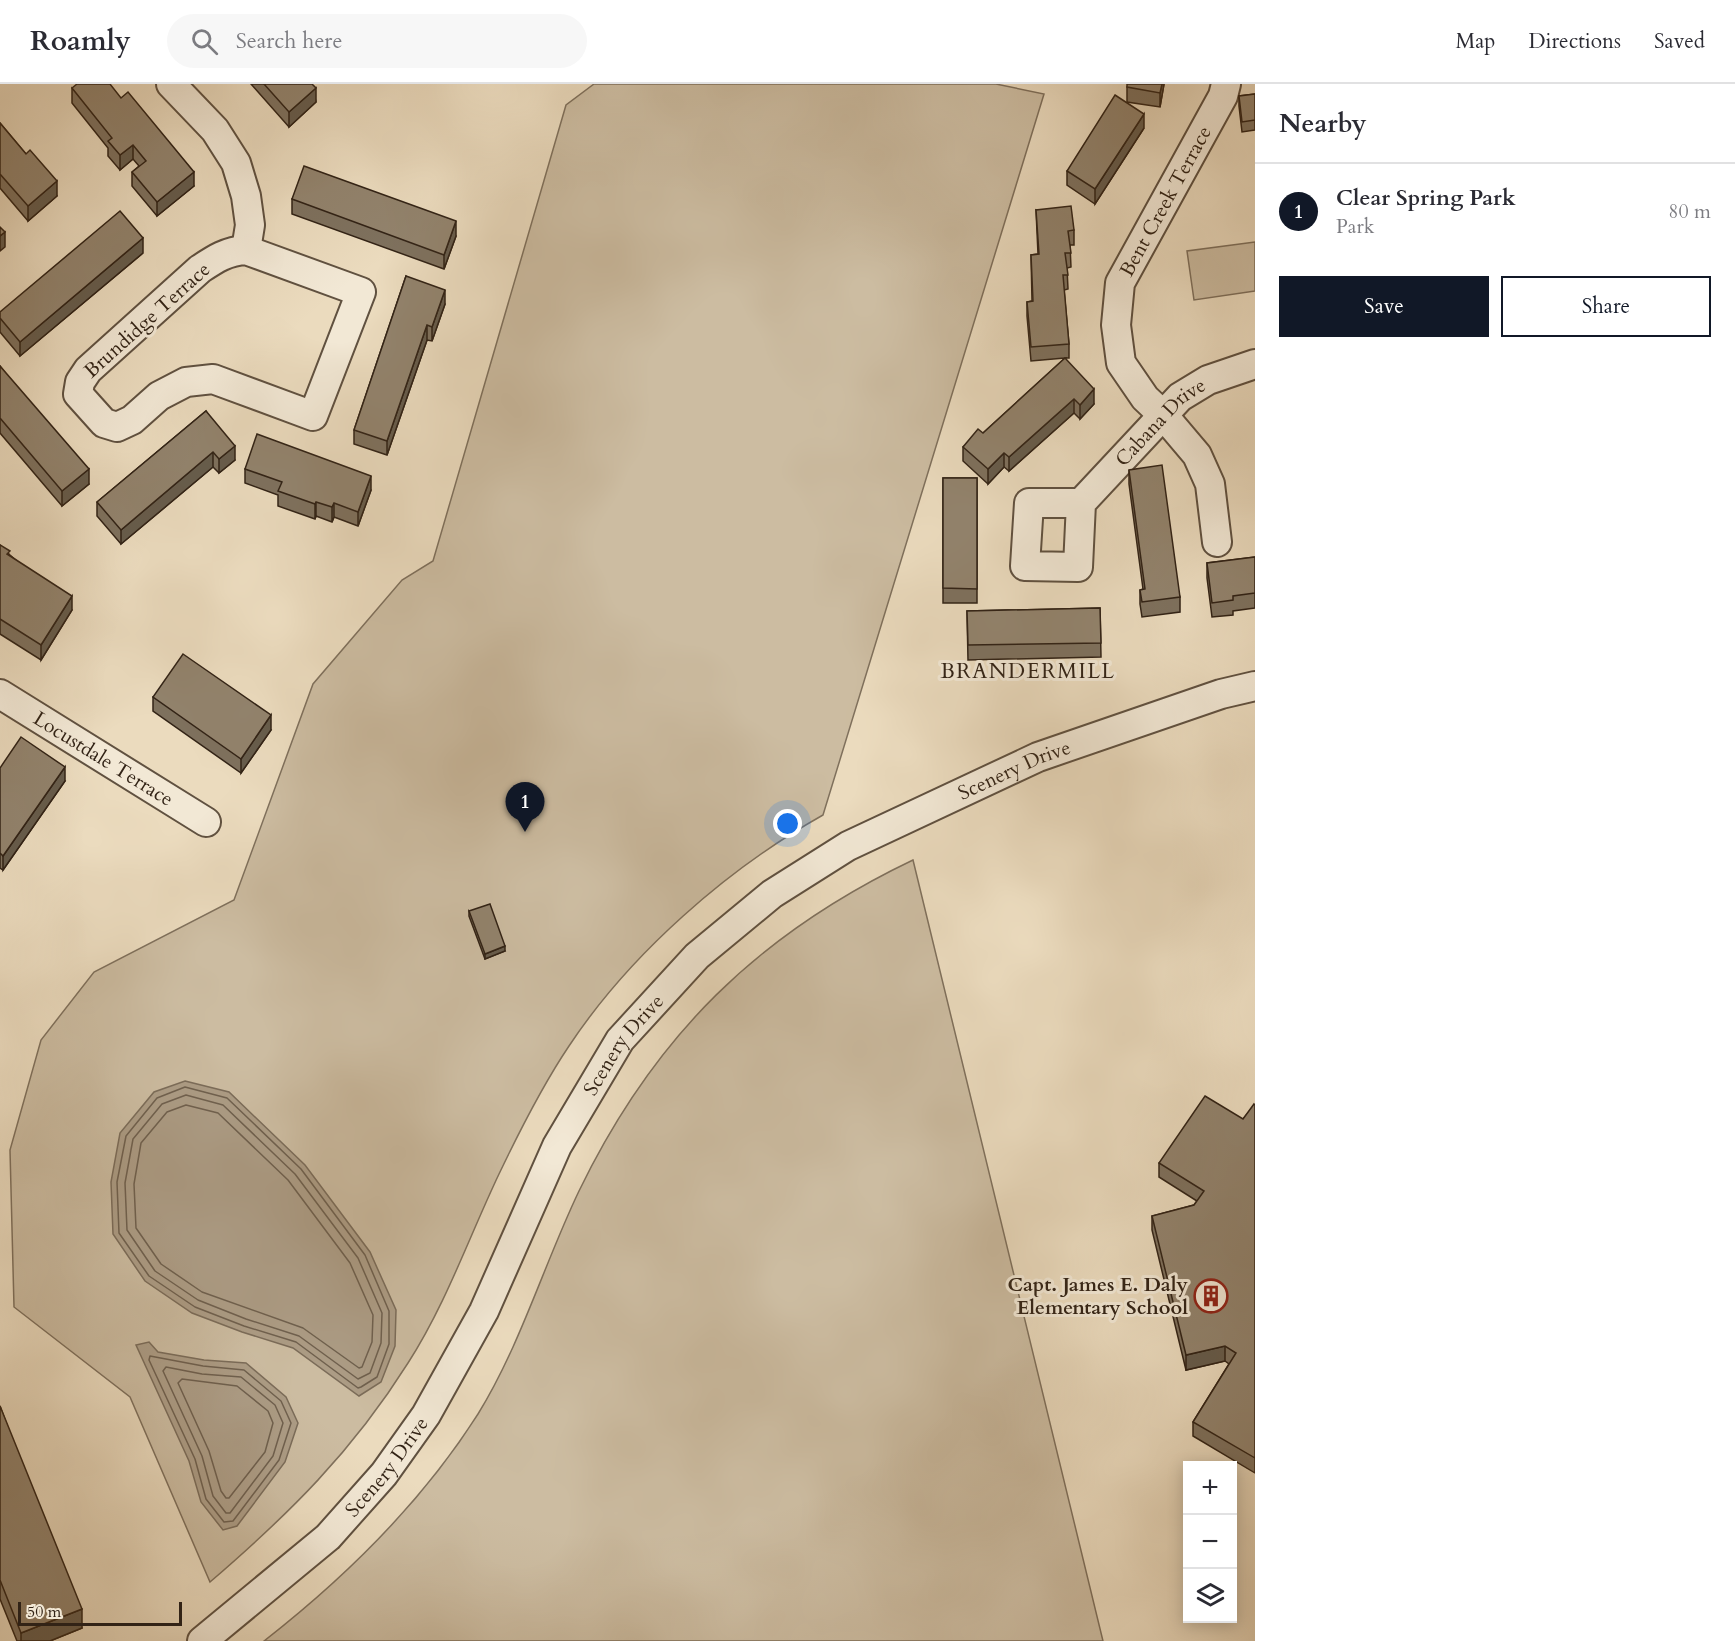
<!DOCTYPE html>
<meta charset="utf-8">
<style>
:root{--surface:#fff;--page:#f7f7f7;--text:#2b2b33;--muted:#7c7c81;--line:#e1e1e2;--accent:#111827}
body{margin:0;font-family:Cardo,serif;background:var(--page);color:var(--text)}
.controls{position:absolute;right:18px;bottom:18px;display:grid;overflow:hidden;border-radius:0px;box-shadow:0 3px 15px #0003}
.controls button{width:54px;height:54px;display:grid;place-items:center;padding:0;border:0;border-bottom:2px solid var(--line);background:var(--surface);color:var(--text);font:30px sans-serif}
.scale{position:absolute;left:18px;bottom:15px;width:164px;box-sizing:border-box;padding-left:6px;border:3px solid #322316;border-top:0;font-size:16px;line-height:21px;white-space:nowrap;color:#322316;-webkit-text-stroke:4px #f2e8d5;paint-order:stroke}
.you{position:absolute;left:788px;top:740px;width:21px;height:21px;margin:-15px;border:4px solid #fff;border-radius:50%;background:#1a73e8;box-shadow:0 0 0 9px #1a73e833}
.badge{display:grid;place-items:center;width:39px;height:39px;border-radius:50%;background:var(--accent);color:#fff;font-size:20px;font-weight:700}
.pin{position:absolute;translate:-50% -50px;filter:drop-shadow(0 2px 3px #0008)}
.pin::after{content:'';position:absolute;top:32px;width:21px;height:18px;background:inherit;clip-path:polygon(0 0,100% 0,50% 100%)}
.list{margin:0;padding:0;list-style:none}
h2{display:flex;justify-content:space-between;align-items:center;height:78px;margin:0;padding:0 24px;font-size:26px}
h2 small{font-size:20px;font-weight:400;color:var(--muted)}
.list li{display:grid;grid-template-columns:39px 1fr auto;gap:18px;align-items:center;box-sizing:border-box;height:96px;padding:0 24px;border-top:2px solid var(--line)}
.list b{display:block;font-size:22px;white-space:nowrap}
.list p{margin:0;font-size:20px;white-space:nowrap;color:var(--muted)}
.list em{font-size:20px;font-style:normal;color:var(--muted)}
.actions{display:flex;gap:12px;padding:18px 24px}
.actions a{flex:1;padding:14px 0;border:2px solid var(--accent);border-radius:0px;text-align:center;font-size:21px;color:var(--accent)}
.actions .main{background:var(--accent);color:#fff}
.icon{flex:none;width:33px;height:33px;fill:none;stroke:currentColor;stroke-width:2;stroke-linecap:round;stroke-linejoin:round}
.map{position:relative;flex:none;width:1255px;height:1557px;overflow:hidden}
header{display:flex;align-items:center;gap:36px;box-sizing:border-box;height:84px;padding:0 30px;background:var(--surface);border-bottom:2px solid var(--line)}
header strong{font-size:28px}
nav{display:flex;gap:33px;margin-inline-start:auto;font-size:21px}
.search{width:420px;height:54px;background:var(--page);display:flex;align-items:center;gap:15px;box-sizing:border-box;padding:0 21px;border-radius:33px;color:var(--muted);font-size:22px}
main{display:flex}
aside{flex:1;background:var(--surface)}
.map>svg:first-child{display:block}
</style>
<header>
<strong>Roamly</strong>
<div class="search"><svg class="icon" aria-label="search" viewBox="0 0 24 24"><circle cx="10" cy="10" r="6"/><path d="M15 15l6 6"/></svg>Search here</div>
<nav><a>Map</a><a>Directions</a><a>Saved</a></nav>
</header>
<main>
<div class="map">
<svg width="1255" height="1557" viewBox="0 0 1255 1557">
<rect width="100%" height="100%" fill="#ebdbbe"/>
<filter id="stains"><feTurbulence type="fractalNoise" baseFrequency=".00333" numOctaves="4"/><feColorMatrix values="0 0 0 0 .2 0 0 0 0 .09 0 0 0 0 .02 0 0 0 .5 -.17"/></filter>
<radialGradient id="worn" r=".72"><stop offset=".6" stop-color="#630" stop-opacity="0"/><stop offset="1" stop-color="#630" stop-opacity=".3"/></radialGradient>
<g fill="#ccbca1" stroke="#7f705c" stroke-width="1.5">
<path d="M594,0H996L1044,10L823,731C727,785 630,870 569,962C542,1002 520,1046 499,1090C469,1153 446,1220 408,1279C352,1368 289,1430 210,1498L130,1313L14,1223L10,1066L41,956L94,888L234,816L313,600L402,496L433,477L566,21Z"/>
<path d="M1255,158V207L1194,216L1187,167Z"/>
<path d="M913,776L1103,1557H264C346,1493 422,1418 478,1330C521,1260 544,1180 579,1107C654,952 758,850 913,776Z"/>
</g>
<g fill="#ac9c85" stroke="#7b6c59" stroke-width="1.5">
<path d="M185,997L229,1008L305,1081L370,1168L396,1226L395,1262L381,1298L359,1312L293,1264L242,1248L192,1229L145,1197L113,1150L111,1098L120,1049L154,1008Z"/>
<path d="M149,1258L158,1268L204,1276L246,1279L286,1313L298,1339L285,1378L237,1442L223,1446L201,1418L189,1377L136,1261Z"/>
</g>
<g fill="none" stroke-linecap="round" stroke-linejoin="round">
<g stroke="#6f604e" stroke-width="1.5">
<path d="M185,1003L227,1014L301,1085L365,1171L389,1227V1260L377,1293L361,1303L358,1304L296,1258L244,1242L195,1223L149,1192L119,1149L117,1098L126,1052L157,1014Z"/>
<path d="M186,1011L223,1021L295,1090L358,1174L382,1229L381,1259L370,1289L358,1295L299,1252L246,1235L198,1216L155,1187L127,1146L125,1099L133,1055L162,1020Z"/>
<path d="M186,1021L218,1029L288,1096L350,1179L373,1231L372,1258L362,1283L359,1284L303,1244L202,1208L161,1180L136,1144L134,1100L141,1059L167,1028Z"/>
<path d="M150,1272L203,1282L244,1286L281,1317L291,1339L279,1376L233,1437L224,1438L206,1415L195,1375L149,1276Z"/>
<path d="M166,1283L202,1290L241,1293L275,1321L283,1339L273,1372L230,1429H226L213,1412L202,1372L163,1287Z"/>
<path d="M182,1295L237,1302L268,1327L273,1339L265,1368L229,1414H226L221,1407L209,1367L178,1299Z"/>
</g>
<g stroke="#605140" stroke-width="32">
<g id="minor">
<path d="M171,0L215,46L236,79L246,112L250,141L246,166"/>
<path d="M246,166L361,208L313,332L213,295L186,298L159,312L132,336L117,343L104,339L78,310L80,298L88,286L200,185C215,175 227,167 246,166Z"/>
<path id="s1" d="M1081,419H1029L1025,482L1078,483L1081,419L1180,313L1208,296L1255,280"/>
<path id="s2" d="M1217,458L1210,400L1197,371L1164,332L1145,314L1121,279L1116,241L1120,199L1223,12L1226,0"/>
<path id="s3" d="M0,610L206,738"/>
<path id="s4" d="M202,1557L328,1453L384,1390L426,1331L484,1227L557,1062L620,956L697,872L772,810L848,762L1038,673L1221,610L1255,602"/>
</g>
</g>
<use href="#minor" stroke="#f2e8d5" stroke-width="28"/>
</g>
<g fill="#7e715e" stroke="#322316" stroke-width="1.5">
<path d="M251,0H312L316,18L289,43Z"/>
<path d="M1164,0L1160,23L1127,18V3Z"/>
<path d="M72,4L194,102L157,132L132,102V88L139,82L133,75L120,86L108,72V64L72,19Z"/>
<path d="M1255,10V46L1242,48L1239,22V12Z"/>
<path d="M0,39L26,70L57,112L28,137L0,104Z"/>
<path d="M1144,44L1095,120L1067,101V87Z"/>
<path d="M292,115L456,152L444,185L292,130Z"/>
<path d="M1036,126L1074,146V161H1070L1071,183L1067,184L1068,205L1064,206L1069,260V274H1065L1094,320L1080,335L1074,329L1009,387L1004,383L988,400L963,377V363L983,349L1065,274L1031,277L1027,232V218L1032,217L1031,171L1038,170Z"/>
<path d="M143,169L20,272L0,248V228Z"/>
<path d="M406,192L445,220L432,257L427,256L387,371L354,360V346Z"/>
<path d="M0,282L89,400L62,422L0,349Z"/>
<path d="M206,327L235,376L219,389L213,383L121,460L97,432V418Z"/>
<path d="M245,385L371,406L358,442L334,433L332,438L316,432L315,435L278,422V411L245,399Z"/>
<path d="M1129,386L1180,513V528L1142,533L1140,520V506L1143,505L1129,400Z"/>
<rect x="943" y="394" width="34" height="125"/>
<path d="M0,461L10,471L72,526L41,576L0,550Z"/>
<path d="M1255,473V524L1233,527V531L1212,533L1207,494V479Z"/>
<path d="M1100,524L1101,573L968,576L967,527Z"/>
<path d="M153,613L271,646L241,689L153,627Z"/>
<path d="M0,684L65,697L3,786L0,784Z"/>
<path d="M469,827L505,867L485,875L469,832Z"/>
<path d="M1255,1021V1389L1193,1352V1338L1229,1280L1225,1277L1186,1286L1152,1146V1132L1194,1121L1197,1117L1159,1093V1079L1243,1035Z"/>
<path d="M0,1322L82,1544L50,1557H17L0,1515Z"/>
</g>
<g fill="#665c4c" stroke="#322316" stroke-width="1.5">
<path d="M1162,0H1164L1160,23V9Z"/>
<path d="M316,4V18L289,43V28Z"/>
<path d="M1144,30V44L1095,120V105Z"/>
<path d="M133,61V75L120,86V71Z"/>
<path d="M194,88V102L157,132V118Z"/>
<path d="M57,97V112L28,137V122Z"/>
<path d="M456,137V152L444,185V171Z"/>
<path d="M5,148V163L0,167V152Z"/>
<path d="M143,154V169L20,272V258Z"/>
<path d="M445,206V220L432,257V243Z"/>
<path d="M427,241V256L387,371V357Z"/>
<path d="M1094,305V320L1080,335V321Z"/>
<path d="M1074,315V329L1009,387V373Z"/>
<path d="M235,362V376L219,389V375Z"/>
<path d="M213,368V383L121,460V446Z"/>
<path d="M1004,369V383L988,400V385Z"/>
<path d="M89,385V400L62,422V407Z"/>
<path d="M371,392V406L358,442V428Z"/>
<path d="M316,418V432L315,435V420Z"/>
<path d="M334,419V433L332,438V423Z"/>
<path d="M72,512V526L41,576V561Z"/>
<path d="M271,631V646L241,689V675Z"/>
<path d="M65,683V697L3,786V772Z"/>
<path d="M505,862V867L485,875V870Z"/>
<path d="M1225,1262V1277L1186,1286V1271Z"/>
<path d="M82,1525V1544L50,1557H21V1549Z"/>
</g>
<g fill="#92836d" stroke="#322316" stroke-width="1.5">
<path d="M77,0H110L121,14L128,8L194,88L157,118L132,88L146,77L133,61L120,71L108,57L112,54L72,4Z"/>
<path d="M264,0H312L316,4L289,28Z"/>
<path d="M1127,0H1162L1160,9L1127,3Z"/>
<path d="M1255,10V36L1242,38L1239,12Z"/>
<path d="M1115,11L1144,30L1095,105L1067,87Z"/>
<path d="M0,39L26,70L30,66L57,97L28,122L0,90Z"/>
<path d="M304,82L456,137L444,171L292,115Z"/>
<path d="M1071,122L1074,146L1068,147L1071,169H1065L1068,191H1063L1069,260L1031,263L1027,218L1033,217L1031,171L1039,170L1036,126Z"/>
<path d="M120,127L143,154L20,258L0,234V228Z"/>
<path d="M0,143L5,148L0,152Z"/>
<path d="M406,192L445,206L432,243L427,241L387,357L354,346Z"/>
<path d="M1065,274L1094,305L1080,321L1074,315L1009,373L1004,369L988,385L963,363L978,345L983,349Z"/>
<path d="M0,282L89,385L62,407L0,334Z"/>
<path d="M206,327L235,362L219,375L213,368L121,446L97,418Z"/>
<path d="M257,350L371,392L358,428L334,419L332,423L316,418L315,420L278,407L282,398L245,385Z"/>
<path d="M1162,381L1180,513L1142,518L1140,506L1145,505L1129,386Z"/>
<path d="M943,394H977V505L943,504Z"/>
<path d="M0,461L10,467L7,470L72,512L41,561L0,535Z"/>
<path d="M1255,473V509L1233,512V516L1212,519L1207,479Z"/>
<path d="M1100,524L1101,559L968,561L967,527Z"/>
<path d="M183,570L271,631L241,675L153,613Z"/>
<path d="M21,653L65,683L3,772L0,769V684Z"/>
<path d="M490,820L505,862L485,870L469,827Z"/>
<path d="M1205,1012L1243,1035L1254,1020L1255,1021V1374L1193,1338L1236,1269L1225,1262L1186,1271L1152,1132L1194,1121L1204,1107L1159,1079Z"/>
<path d="M0,1322L82,1525L21,1549L0,1496Z"/>
</g>
<defs>
<g id="building-ring" transform="scale(1.725)"><circle r="9.5" fill="#f2e8d5" stroke="#8f2418" stroke-width="1.5"/><path d="M-4-6H4V6H1V3H-1V6H-4ZM-2.5-4.3h1.7v1.8h-1.7ZM.8-4.3h1.7v1.8H.8ZM-2.5-1h1.7V.8h-1.7ZM.8-1h1.7V.8H.8Z" fill="#8f2418"/></g>
</defs>
<g fill-rule="evenodd">
<use href="#building-ring" x="1211" y="1212"/>
</g>
<g text-anchor="middle" dominant-baseline="central" stroke-width="6" stroke-linejoin="round" paint-order="stroke">
<g font-size="20" fill="#322316" stroke="#f2e8d5">
<text stroke="none"><textPath href="#s2" startOffset="384">Bent Creek Terrace</textPath></text>
<text transform="translate(147 236) rotate(-42)">Brundidge Terrace</text>
<text stroke="none"><textPath href="#s1" startOffset="346">Cabana Drive</textPath></text>
<text stroke="none"><textPath href="#s3" startOffset="122">Locustdale Terrace</textPath></text>
<text stroke="none"><textPath href="#s4" startOffset="1227">Scenery Drive</textPath></text>
<text stroke="none"><textPath href="#s4" startOffset="741">Scenery Drive</textPath></text>
<text stroke="none"><textPath href="#s4" startOffset="255">Scenery Drive</textPath></text>
</g>
<g font-size="20" font-weight="bold" fill="#322316" stroke="#f2e8d5" text-anchor="end">
<text x="1188" y="1200">Capt. James E. Daly<tspan x="1188" dy="23">Elementary School</tspan></text>
</g>
<g font-size="21" letter-spacing="1.5" fill="#322316" stroke="#f2e8d5">
<text x="1028" y="587">BRANDERMILL</text>
</g>
</g>
<rect width="100%" height="100%" filter="url(#stains)"/>
<rect width="100%" height="100%" fill="url(#worn)"/>
</svg>
<div class="controls">
<button>+</button>
<button>−</button>
<button><svg class="icon" aria-label="layers" viewBox="0 0 24 24"><path d="M12 4l9 5-9 5-9-5zM3 14l9 5 9-5"/></svg></button>
</div>
<div class="scale">50 m</div>
<div class="you"></div>
<div class="pin badge" style="left:525px;top:748px">1</div>
</div>
<aside>
<h2>Nearby<small></small></h2>
<ul class="list">
<li><span class="badge">1</span><div><b>Clear Spring Park</b><p>Park</p></div><em>80 m</em></li>
</ul>
<div class="actions"><a class="main">Save</a><a>Share</a></div>
</aside>
</main>
